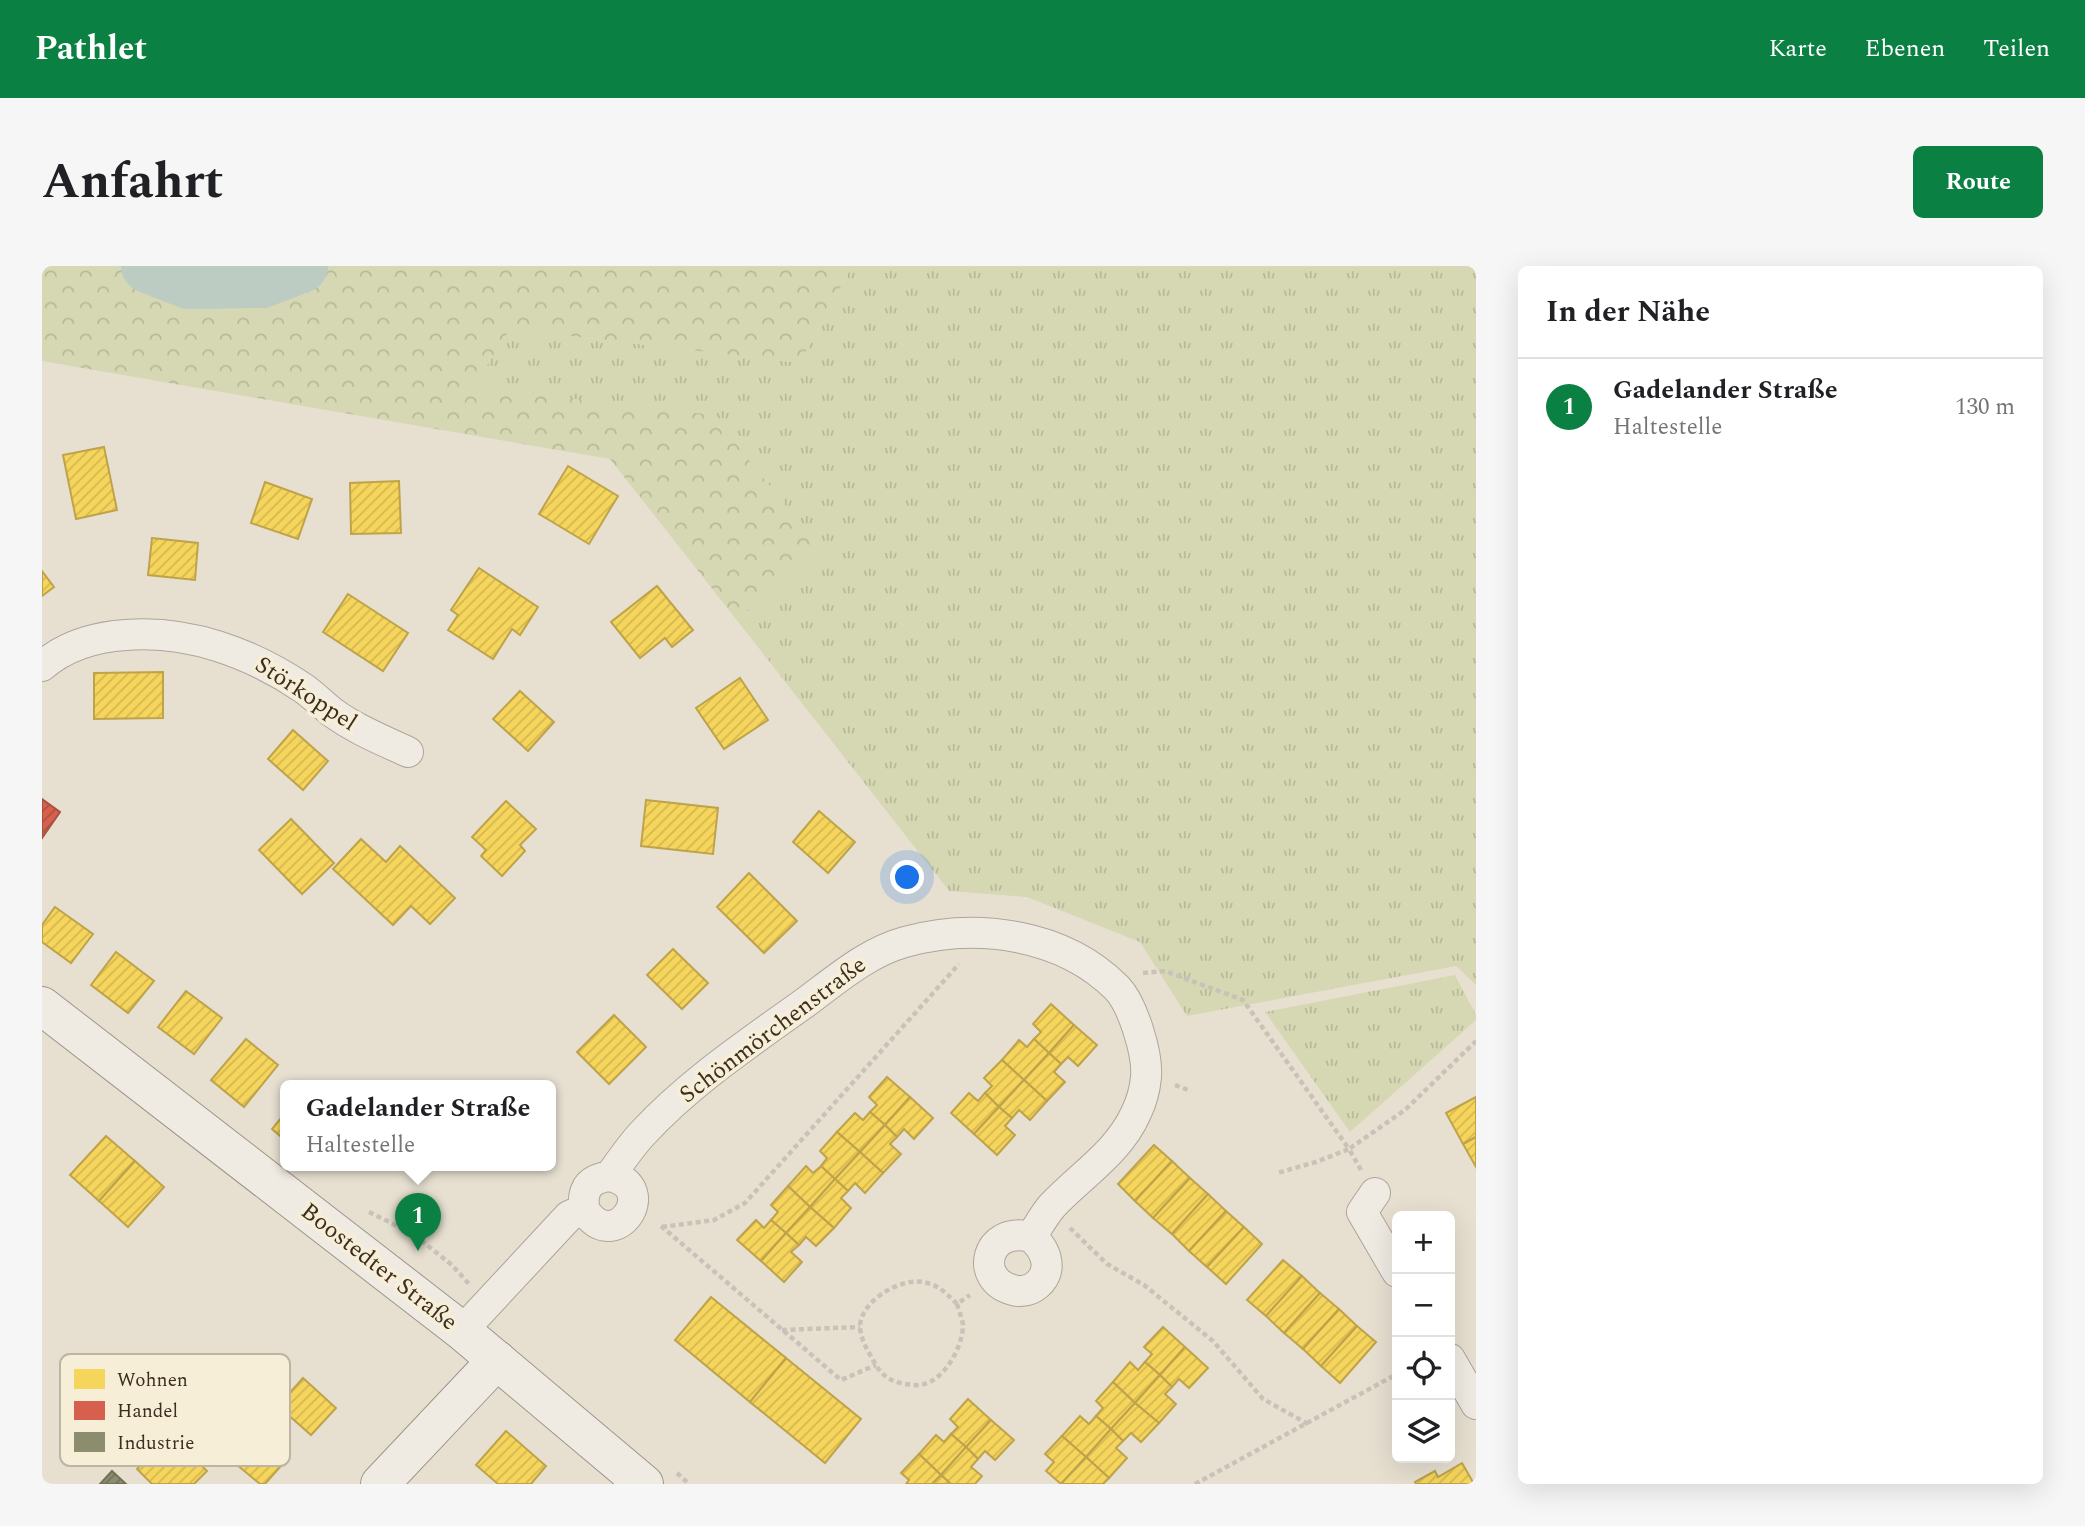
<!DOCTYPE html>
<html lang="de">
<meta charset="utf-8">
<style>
:root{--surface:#fff;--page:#f6f6f6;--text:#202124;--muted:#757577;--line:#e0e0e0;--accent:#0b8043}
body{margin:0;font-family:Spectral,serif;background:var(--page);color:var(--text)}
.controls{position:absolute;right:21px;bottom:21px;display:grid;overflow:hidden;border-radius:10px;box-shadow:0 7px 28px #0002}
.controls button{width:63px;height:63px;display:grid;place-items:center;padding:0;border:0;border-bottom:2px solid var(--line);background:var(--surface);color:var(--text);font:35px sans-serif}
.you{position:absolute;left:866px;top:612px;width:24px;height:24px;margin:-18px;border:5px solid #fff;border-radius:50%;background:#1a73e8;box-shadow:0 0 0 10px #1a73e833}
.badge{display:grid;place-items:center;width:46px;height:46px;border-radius:50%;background:var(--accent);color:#fff;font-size:23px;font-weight:700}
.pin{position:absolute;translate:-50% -58px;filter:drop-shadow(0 2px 4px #0008)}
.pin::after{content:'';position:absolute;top:37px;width:24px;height:21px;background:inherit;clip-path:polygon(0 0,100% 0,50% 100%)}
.popup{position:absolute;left:238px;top:814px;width:276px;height:91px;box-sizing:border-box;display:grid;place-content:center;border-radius:10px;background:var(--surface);filter:drop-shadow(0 2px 5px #0005);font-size:23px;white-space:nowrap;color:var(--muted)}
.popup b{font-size:26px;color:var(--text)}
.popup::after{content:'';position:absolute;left:50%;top:100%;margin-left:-14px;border:14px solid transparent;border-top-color:var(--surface)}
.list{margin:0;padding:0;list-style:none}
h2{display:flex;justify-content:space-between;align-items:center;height:91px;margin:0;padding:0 28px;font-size:30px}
h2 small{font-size:23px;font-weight:400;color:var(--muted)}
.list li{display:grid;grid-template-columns:46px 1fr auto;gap:21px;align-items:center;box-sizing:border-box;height:98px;padding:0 28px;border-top:2px solid var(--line)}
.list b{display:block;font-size:26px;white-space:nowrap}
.list p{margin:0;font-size:23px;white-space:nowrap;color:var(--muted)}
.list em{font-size:23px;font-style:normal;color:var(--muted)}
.icon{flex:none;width:38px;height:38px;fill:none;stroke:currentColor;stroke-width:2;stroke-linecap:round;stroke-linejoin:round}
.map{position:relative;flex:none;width:1434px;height:1218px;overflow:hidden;border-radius:10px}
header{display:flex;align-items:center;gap:42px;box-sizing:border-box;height:98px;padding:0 35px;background:var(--accent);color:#fff}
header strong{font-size:33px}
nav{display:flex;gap:38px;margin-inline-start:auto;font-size:24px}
.intro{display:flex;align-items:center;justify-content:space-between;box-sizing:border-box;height:168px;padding:0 42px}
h1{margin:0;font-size:49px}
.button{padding:18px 32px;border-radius:10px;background:var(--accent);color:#fff;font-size:24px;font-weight:700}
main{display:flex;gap:42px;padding:0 42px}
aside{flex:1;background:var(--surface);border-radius:10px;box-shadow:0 7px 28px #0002}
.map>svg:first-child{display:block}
</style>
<header>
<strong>Pathlet</strong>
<nav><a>Karte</a><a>Ebenen</a><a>Teilen</a></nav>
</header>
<div class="intro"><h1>Anfahrt</h1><a class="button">Route</a></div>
<main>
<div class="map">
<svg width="1434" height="1218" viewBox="0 0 1434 1218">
<defs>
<pattern id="grass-tufts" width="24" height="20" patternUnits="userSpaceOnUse" patternTransform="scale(1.75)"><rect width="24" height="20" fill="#d6d7b3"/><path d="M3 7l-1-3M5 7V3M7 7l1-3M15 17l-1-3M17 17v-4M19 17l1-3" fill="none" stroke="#b9b99a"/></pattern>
<pattern id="forest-crowns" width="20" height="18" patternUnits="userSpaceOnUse" patternTransform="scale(1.75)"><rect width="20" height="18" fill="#d6d7b3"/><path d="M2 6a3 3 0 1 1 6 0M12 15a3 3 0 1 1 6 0" fill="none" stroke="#b9b99a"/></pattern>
<pattern id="homes-hatch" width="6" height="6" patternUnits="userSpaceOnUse" patternTransform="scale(1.75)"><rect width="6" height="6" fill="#f6d55c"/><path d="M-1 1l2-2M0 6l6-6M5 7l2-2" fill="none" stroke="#d4b750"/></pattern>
<pattern id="shops-hatch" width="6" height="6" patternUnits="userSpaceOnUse" patternTransform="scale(1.75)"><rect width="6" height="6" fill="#d6604d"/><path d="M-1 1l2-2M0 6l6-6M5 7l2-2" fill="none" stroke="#af5040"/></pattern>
<pattern id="industry-hatch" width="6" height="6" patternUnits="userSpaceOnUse" patternTransform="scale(1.75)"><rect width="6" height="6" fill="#8c8c6e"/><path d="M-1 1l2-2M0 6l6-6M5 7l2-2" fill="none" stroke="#74735a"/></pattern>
</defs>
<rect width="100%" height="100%" fill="#e7e0d1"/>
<g fill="url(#grass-tufts)">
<path d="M810,0H1434V719L1414,700L1145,750L1098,676L985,631L907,625L694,353L780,285L431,121L468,63L758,97Z"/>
<path d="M1413,709L1434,749V754L1308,866L1223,746Z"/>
</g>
<path fill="url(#forest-crowns)" d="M0,0H810L758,97L468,63L431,121L671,149L780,285L694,353L568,193L0,95Z"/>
<g fill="url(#homes-hatch)" stroke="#bea34a" stroke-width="2">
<path d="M62,181L75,244L34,253L21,189Z"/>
<path d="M526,200L576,230L547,278L497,248Z"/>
<path d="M357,215L359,267L309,268L308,217Z"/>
<path d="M223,216L270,233L256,273L209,257Z"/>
<path d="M110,272L156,277L153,314L106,309Z"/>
<path d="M437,302L496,341L478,369L470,363L451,393L406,364L416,349L409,344Z"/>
<path d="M0,305L12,321L0,330Z"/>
<path d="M615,320L651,364L630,381L623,372L598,392L569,356Z"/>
<path d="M306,328L366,367L341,405L281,366Z"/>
<path d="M121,406V452L52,453V407Z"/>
<path d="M698,412L726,454L682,483L654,442Z"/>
<path d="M478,425L512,456L486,485L451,453Z"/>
<path d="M251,464L286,495L261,524L226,493Z"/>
<path d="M604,534L676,542L671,588L599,580Z"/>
<path d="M464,535L494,563L478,579L483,585L460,610L439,590L444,584L430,571Z"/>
<path d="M777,545L813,576L786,607L751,576Z"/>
<path d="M249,553L292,597L260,628L217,584Z"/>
<path d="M319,573L344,596L358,580L413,632L388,658L369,640L351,659L291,603Z"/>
<path d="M707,607L755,655L722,687L675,641Z"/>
<path d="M13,641L51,668L29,697L0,676V659Z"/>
<path d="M631,683L666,717L640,743L605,709Z"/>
<path d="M74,686L112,715L86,747L49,719Z"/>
<path d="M144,725L180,752L152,788L116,761Z"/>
<path d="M1009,738L1032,759L1007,787L992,773L999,766L991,758Z"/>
<path d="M572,749L604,781L567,818L535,786Z"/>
<path d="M1032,759L1055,779L1036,800L1026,791L1019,798L1007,787Z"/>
<path d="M204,773L236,799L202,841L169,814Z"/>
<path d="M992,773L1007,787L982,814L960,794L977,774L985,781Z"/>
<path d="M1007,787L1019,798L1012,806L1023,816L1005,835L982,814Z"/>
<path d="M960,794L982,814L957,841L943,827L950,820L942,812Z"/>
<path d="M845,811L868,831L843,859L828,846L835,839L827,831Z"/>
<path d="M982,814L1005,835L988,854L977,844L970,852L957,841Z"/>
<path d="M927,827L936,835L943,827L957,841L932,868L909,847Z"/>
<path d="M868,831L891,852L872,873L862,863L855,871L843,859Z"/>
<path d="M1434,831V871L1421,878L1404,847Z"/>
<path d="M957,841L970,852L963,860L973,869L955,889L932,868Z"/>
<path d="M828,846L843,859L818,886L795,866L813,847L821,854Z"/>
<path d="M243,847V874L230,863Z"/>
<path d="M843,859L855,871L848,878L859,888L841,907L818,886Z"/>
<path d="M795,866L818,886L793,913L779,900L785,892L778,885Z"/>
<path d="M64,870L93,895L57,935L28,909Z"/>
<path d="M1434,871V901L1421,878Z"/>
<path d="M1112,879L1130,895L1093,935L1076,918Z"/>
<path d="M818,886L841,907L823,927L813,917L806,925L793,913Z"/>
<path d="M93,895L122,921L86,961L57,935Z"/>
<path d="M1130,895L1148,912L1111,952L1093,935Z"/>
<path d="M764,900L771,907L779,900L793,913L768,941L746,920Z"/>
<path d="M1148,912L1166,928L1130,968L1111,952Z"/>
<path d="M793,913L806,925L799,932L809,942L792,962L768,941Z"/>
<path d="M746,920L768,941L744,967L729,954L736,946L729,939Z"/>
<path d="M1166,928L1184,945L1147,985L1130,968Z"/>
<path d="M768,941L792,962L774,980L764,971L757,979L744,967Z"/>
<path d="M1184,945L1202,961L1165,1001L1147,985Z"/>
<path d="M714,954L722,962L729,954L744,967L719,995L695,974Z"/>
<path d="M1202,961L1220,978L1184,1018L1165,1001Z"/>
<path d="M744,967L757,979L749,986L760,996L742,1016L719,995Z"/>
<path d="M1241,994L1260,1010L1224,1050L1205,1034Z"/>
<path d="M1260,1010L1278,1027L1242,1067L1224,1050Z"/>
<path d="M1278,1027L1297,1043L1261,1083L1242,1067Z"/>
<path d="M669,1031L744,1092L708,1136L633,1074Z"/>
<path d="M1297,1043L1315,1060L1279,1100L1261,1083Z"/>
<path d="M1315,1060L1334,1076L1298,1117L1279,1100Z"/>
<path d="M1121,1061L1143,1081L1118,1109L1103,1096L1110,1088L1102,1081Z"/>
<path d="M1143,1081L1166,1102L1147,1122L1137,1113L1130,1121L1118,1109Z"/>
<path d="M744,1092L819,1153L783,1197L708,1136Z"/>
<path d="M1088,1096L1096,1104L1103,1096L1118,1109L1093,1137L1071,1116Z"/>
<path d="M1118,1109L1130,1121L1123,1128L1134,1138L1117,1157L1093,1137Z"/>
<path d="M261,1112L294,1142L269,1169L236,1140Z"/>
<path d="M1071,1116L1093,1137L1069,1163L1054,1150L1061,1142L1054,1135Z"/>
<path d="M926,1133L949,1154L924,1181L909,1168L916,1161L908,1153Z"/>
<path d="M1093,1137L1117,1157L1099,1176L1089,1167L1081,1175L1069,1163Z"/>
<path d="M1038,1150L1047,1158L1054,1150L1069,1163L1044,1191L1020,1170Z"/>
<path d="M949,1154L972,1174L953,1194L943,1185L936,1193L924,1181Z"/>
<path d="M1069,1163L1081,1175L1074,1182L1085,1192L1067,1212L1044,1191Z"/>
<path d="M464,1165L504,1200L489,1218H456L434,1199Z"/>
<path d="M129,1168L165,1205L152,1218H110L95,1203Z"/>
<path d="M909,1168L924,1181L899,1209L877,1188L894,1169L902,1176Z"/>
<path d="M1020,1170L1044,1191L1019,1218L1004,1205L1012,1196L1003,1188Z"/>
<path d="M219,1171L245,1193L223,1218H218L195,1199Z"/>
<path d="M924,1181L936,1193L929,1201L940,1210L933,1218H909L899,1209Z"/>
<path d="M877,1188L899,1209L890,1218H864L867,1214L859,1207Z"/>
<path d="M1044,1191L1067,1212L1061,1218H1019Z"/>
<path d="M1420,1197L1432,1218H1374L1373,1216L1393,1205L1396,1211Z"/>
<path d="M899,1209L909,1218H890Z"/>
</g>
<path fill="url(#shops-hatch)" stroke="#a85140" stroke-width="2" d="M0,533L18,546L0,572Z"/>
<path fill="url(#industry-hatch)" stroke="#747057" stroke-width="2" d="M70,1205L84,1218H58Z"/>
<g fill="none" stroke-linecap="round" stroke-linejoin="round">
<path stroke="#bcccc2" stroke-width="54" d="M106,0L147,16L220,15L259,0"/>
<g stroke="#ada599" stroke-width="32">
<g id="street">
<path d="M0,400C24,379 53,371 84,369C147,364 209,387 261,422C271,429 280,438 290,446C313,463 340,474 366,486"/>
<path d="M1333,927L1320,946L1355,1006"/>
<path d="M542,943C572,992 620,921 568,910"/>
<path d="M420,1065L527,950L542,943C540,922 547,913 568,910C578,896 588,881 600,868C648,816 707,777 764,736C795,713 826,686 863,676C935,656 1021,668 1075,722C1091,739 1106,788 1104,811C1103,822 1099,837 1094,847C1077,886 1038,910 1010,940C1002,949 996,961 989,971C944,959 931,1014 971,1024C977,1026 986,1025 992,1021C1013,1007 1005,984 989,971"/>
<path d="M1408,1093L1434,1138"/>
</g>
</g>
<g stroke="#9c958a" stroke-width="40">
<g id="secondary">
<path d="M0,740L420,1065L602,1218"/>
<path d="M338,1218L455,1094"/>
</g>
</g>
<g stroke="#c8c2b9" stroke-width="4.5" stroke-dasharray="5 3.5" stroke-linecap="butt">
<path d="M1101,707L1123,705L1201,734L1307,883L1274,896L1235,907"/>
<path d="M1133,819L1149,825"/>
<path d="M1319,904L1307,883L1363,844L1434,775"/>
<path d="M327,946L371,968L410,999L427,1018"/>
<path d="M619,960L799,1114L834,1099"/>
<path d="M620,961L672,954L703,937L917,698"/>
<path d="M1028,962L1065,998L1102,1019L1171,1075L1221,1133L1266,1158"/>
<path d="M915,1038C917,1045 920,1052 921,1059C921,1082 899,1122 872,1119C850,1117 840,1112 830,1092C825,1084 819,1073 818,1062C817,1035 861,1009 885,1017C898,1020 906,1029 915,1038L928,1029"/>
<path d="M740,1064L818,1061"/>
<path d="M635,1207L647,1218"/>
<path d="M1153,1218L1355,1108"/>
</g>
<use href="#street" stroke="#efebe3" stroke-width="30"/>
<use href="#secondary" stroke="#efebe3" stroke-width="38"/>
</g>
<g text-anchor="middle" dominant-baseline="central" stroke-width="7" stroke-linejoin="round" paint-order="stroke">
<g font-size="24" fill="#3d2e20" stroke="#f7eed8">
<text transform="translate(264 428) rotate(33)">Störkoppel</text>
<text transform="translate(731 764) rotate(-37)">Schönmörchenstraße</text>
<text transform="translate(337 1001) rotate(38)">Boostedter Straße</text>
</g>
</g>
<rect x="18" y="1088" width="230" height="112" rx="10" fill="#f7eed8" stroke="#bfb4a1" stroke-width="2"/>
<rect x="32" y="1103" width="31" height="20" fill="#f6d55c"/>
<rect x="32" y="1135" width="31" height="19" fill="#d6604d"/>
<rect x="32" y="1166" width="31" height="20" fill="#8c8c6e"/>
<g font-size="19" fill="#3d2e20">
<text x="75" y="1120">Wohnen</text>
<text x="75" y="1151">Handel</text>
<text x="75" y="1183">Industrie</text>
</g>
</svg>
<div class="controls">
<button>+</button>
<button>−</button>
<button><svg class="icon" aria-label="locate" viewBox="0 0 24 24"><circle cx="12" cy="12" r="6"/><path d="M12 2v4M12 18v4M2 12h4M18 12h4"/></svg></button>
<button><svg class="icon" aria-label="layers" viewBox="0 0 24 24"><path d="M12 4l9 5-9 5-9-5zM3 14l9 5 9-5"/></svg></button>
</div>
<div class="you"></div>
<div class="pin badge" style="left:376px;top:985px">1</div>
<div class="popup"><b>Gadelander Straße</b>Haltestelle</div>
</div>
<aside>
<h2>In der Nähe<small></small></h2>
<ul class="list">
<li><span class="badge">1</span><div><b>Gadelander Straße</b><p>Haltestelle</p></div><em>130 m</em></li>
</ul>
</aside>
</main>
